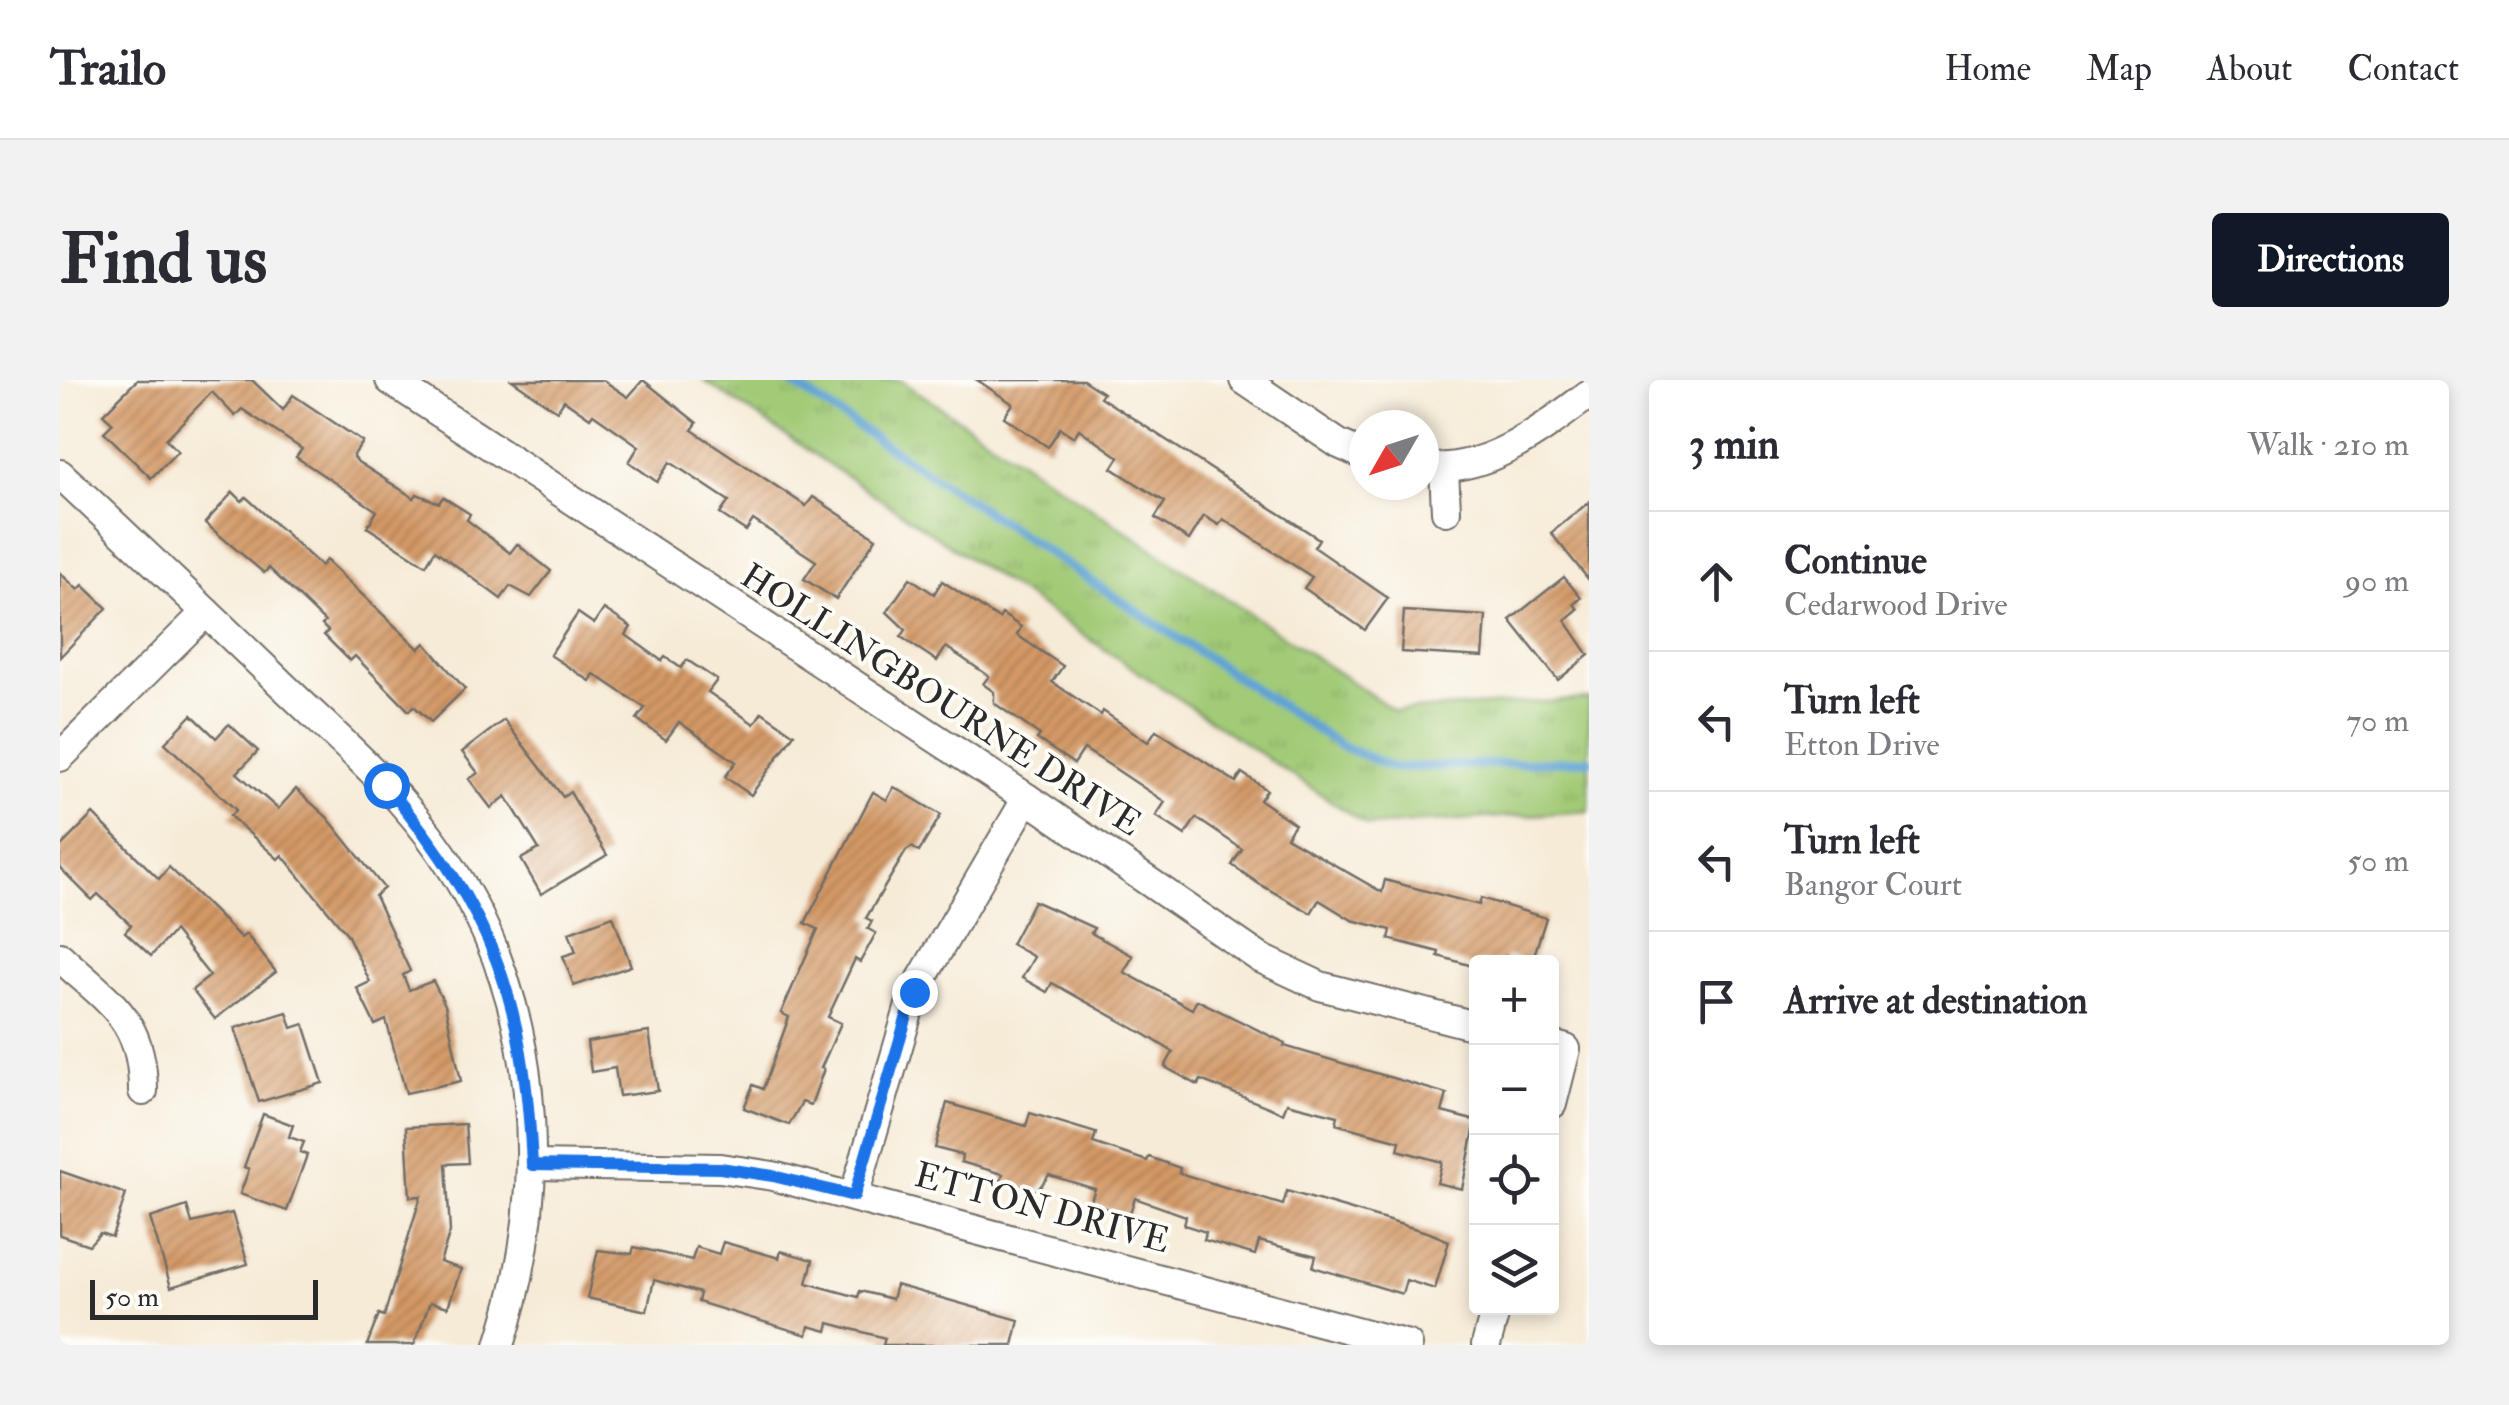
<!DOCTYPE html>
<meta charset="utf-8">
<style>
:root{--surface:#fff;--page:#f2f2f3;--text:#2b2b33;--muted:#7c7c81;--line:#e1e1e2;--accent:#111827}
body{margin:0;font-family:"IM FELL Double Pica",serif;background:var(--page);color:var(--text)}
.controls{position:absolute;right:30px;bottom:30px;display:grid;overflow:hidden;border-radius:10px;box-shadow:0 5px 15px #0003}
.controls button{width:90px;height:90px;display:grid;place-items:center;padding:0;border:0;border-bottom:2px solid var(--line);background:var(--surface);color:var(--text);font:50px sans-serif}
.compass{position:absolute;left:1289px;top:30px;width:90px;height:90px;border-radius:50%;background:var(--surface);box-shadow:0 5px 15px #0003;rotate:231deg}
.scale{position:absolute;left:30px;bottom:25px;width:228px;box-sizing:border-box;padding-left:10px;border:5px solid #2b2b2b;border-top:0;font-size:28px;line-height:35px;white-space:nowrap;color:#2b2b2b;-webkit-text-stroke:8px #fdfcf7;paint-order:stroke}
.stop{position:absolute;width:30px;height:30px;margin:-22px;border:8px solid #1a73e8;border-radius:50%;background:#fff}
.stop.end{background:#1a73e8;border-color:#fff;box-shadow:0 2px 10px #0008}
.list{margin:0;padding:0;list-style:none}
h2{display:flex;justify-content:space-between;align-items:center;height:130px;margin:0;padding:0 40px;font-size:42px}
h2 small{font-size:32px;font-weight:400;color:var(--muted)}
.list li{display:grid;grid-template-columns:65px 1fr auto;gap:30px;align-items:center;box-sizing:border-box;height:140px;padding:0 40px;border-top:2px solid var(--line)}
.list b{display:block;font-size:38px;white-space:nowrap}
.list p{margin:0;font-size:32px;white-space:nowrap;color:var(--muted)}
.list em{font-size:32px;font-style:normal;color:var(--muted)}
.icon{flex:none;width:55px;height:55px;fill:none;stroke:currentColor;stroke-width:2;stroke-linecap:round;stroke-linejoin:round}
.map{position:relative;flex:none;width:1529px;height:965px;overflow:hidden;border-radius:10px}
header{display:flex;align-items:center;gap:60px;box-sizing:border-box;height:140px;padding:0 50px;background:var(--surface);border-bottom:2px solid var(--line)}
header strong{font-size:48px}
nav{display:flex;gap:55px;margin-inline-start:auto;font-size:35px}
.intro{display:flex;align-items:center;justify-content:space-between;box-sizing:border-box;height:240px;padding:0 60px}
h1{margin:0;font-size:70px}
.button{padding:25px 45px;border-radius:10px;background:var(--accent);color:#fff;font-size:35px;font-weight:700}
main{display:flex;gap:60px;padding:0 60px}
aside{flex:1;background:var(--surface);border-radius:10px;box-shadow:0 5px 15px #0003}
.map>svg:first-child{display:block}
</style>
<header>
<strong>Trailo</strong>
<nav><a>Home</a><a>Map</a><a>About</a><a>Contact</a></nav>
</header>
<div class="intro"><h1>Find us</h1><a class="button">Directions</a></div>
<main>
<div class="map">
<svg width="1529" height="965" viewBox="0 0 1529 965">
<defs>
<pattern id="grass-tufts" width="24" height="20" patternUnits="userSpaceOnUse" patternTransform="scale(2.5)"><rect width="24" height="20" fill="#a2cb77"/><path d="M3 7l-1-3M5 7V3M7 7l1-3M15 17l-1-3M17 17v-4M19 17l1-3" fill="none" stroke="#8cae67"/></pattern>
<pattern id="building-hatch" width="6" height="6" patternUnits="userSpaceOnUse" patternTransform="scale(2.5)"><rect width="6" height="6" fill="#d49966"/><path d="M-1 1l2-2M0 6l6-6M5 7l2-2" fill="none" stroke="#ac7d54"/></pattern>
</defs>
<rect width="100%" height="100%" fill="#fdfcf7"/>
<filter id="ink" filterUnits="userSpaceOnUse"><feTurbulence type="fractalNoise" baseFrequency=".01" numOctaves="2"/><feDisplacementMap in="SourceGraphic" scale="20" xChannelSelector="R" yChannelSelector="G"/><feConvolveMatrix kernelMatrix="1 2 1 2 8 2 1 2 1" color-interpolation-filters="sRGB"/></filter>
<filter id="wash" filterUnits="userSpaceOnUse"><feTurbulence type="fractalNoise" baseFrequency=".0048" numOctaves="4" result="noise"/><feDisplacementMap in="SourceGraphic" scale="40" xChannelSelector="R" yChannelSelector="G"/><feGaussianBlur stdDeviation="2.25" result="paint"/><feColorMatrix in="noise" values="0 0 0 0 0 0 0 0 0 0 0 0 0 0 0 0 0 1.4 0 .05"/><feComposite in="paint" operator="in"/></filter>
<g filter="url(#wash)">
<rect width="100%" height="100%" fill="#f6ebd7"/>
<path fill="url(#grass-tufts)" stroke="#667b51" stroke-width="2.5" d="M643,0H840L1335,331L1529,319V431L1308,446Z"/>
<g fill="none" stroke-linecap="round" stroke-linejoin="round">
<path stroke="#61a3d5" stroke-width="9" d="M727,0L1281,366L1334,388L1529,380"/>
</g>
<g id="blocks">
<g fill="url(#building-hatch)">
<path d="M77,0H192L223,30L233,15L303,62L293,76L298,82L354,118L357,114L379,123L383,117L410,134L407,140L450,173L457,164L491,191L471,217L450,206L441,219L375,170L366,185L307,147L317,131L236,77L242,69L182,29L175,36L152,12L106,59L118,71L91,98L44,52L53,43L43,34Z"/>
<path d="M452,0H543L568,17L583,0L637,43L632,50L746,126L753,117L816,158L776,219L744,199L756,181L693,140L686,151L660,134L669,121L610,82L597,102L569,82L579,66L533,34L530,38L504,20L497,31Z"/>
<path d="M917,0H1023L1043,13L1040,17L1259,159L1254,167L1328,218L1305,250L1244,208L1252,197L1163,139L1159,145L1144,136L1129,160L1095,138L1105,122L1052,88L1059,77L1019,49L1014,57L1000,48L988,67L944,37L953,24Z"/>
<path d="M173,112L182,121L186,117L261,186L266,180L359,269L365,263L405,309L371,342L354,326L349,331L295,276L290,281L264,255L268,251L262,245L265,242L209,188L204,193L145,143Z"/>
<path d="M1529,122V200L1491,153Z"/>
<path d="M0,193L18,210L23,205L47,228L0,277Z"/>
<path d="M1504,197L1521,218L1514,224L1518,229L1505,240L1529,275L1498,300L1450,240Z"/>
<path d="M850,198L874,214L882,201L939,239L942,234L961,247L957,255L1003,286L992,302L1041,335L1043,331L1088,362L1096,350L1176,402L1182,393L1207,410L1200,420L1235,444L1226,457L1322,512L1325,500L1419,525L1421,518L1486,538L1472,582L1446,576L1444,582H1416V587L1378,576L1379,572L1329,559L1331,550L1292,540L1259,520L1251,533L1199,504L1172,485L1182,469L1136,438L1125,455L1096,436L1105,422L1051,386L1024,369L1014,384L977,359L980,355L934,323V312L923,304L929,296L886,267L877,281L841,257L846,250L827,232Z"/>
<path d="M544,229L571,247L566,255L602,281L605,277L621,288L627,280L657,300L648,312L694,344L702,332L734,354L691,415L665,397L676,382L619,342L606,360L577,339L585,328L534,294L530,301L490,275L518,233L534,244Z"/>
<path d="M1344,231L1426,236L1423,277L1341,272Z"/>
<path d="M132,335L156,358L169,344L198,371L177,393L218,429L236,409L267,437L324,508L315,516L350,591L343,595L349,610L373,601L385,625L401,701L346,713L326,640L315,645L297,608L310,602L287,554L222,475L218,479L170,436L176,430L105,363Z"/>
<path d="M444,340L503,417L510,412L547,475L481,514L461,479L479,469L446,416L431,428L409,399L418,393L402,372Z"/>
<path d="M834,407L881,435L859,472L852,467L846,471L806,538L812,541L808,549L816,553L800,582L795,579L768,637L781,643L761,688L764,689L751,725L742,722L729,745L684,728L693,705L703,709L729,637L721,633L758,549L745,543L813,412L827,420Z"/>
<path d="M33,434L99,499L109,487L181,558L186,554L216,592L155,639L132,610L150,596L114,551L91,576L65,552L71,545L38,514L32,520L0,488V467Z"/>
<path d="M974,521L1034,548L1031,553L1073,576L1064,592L1132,629L1137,620L1225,663L1224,666L1387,714L1382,732L1416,741L1402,809L1377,803L1382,782L1338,770L1340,761L1276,744L1278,736L1227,723L1223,733L1141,700L1138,705L1105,687L1113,672L1086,655L992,603L987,612L962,598L974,577L951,564Z"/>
<path d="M553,536L571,586L514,606L503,576L516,572L509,552Z"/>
<path d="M227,632L232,648L244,644L263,703L199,722L175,648Z"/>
<path d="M589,652L598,711L559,716L555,688L531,692L527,662Z"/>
<path d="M887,723L966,746L970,733L1036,753L1033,763L1087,781L1089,777L1120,788L1119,793L1223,825L1227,811L1370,853L1389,861L1375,909L1346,900L1342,914L1253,887L1256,876L1199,861L1195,875L1144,860L1146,852L1124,845L1126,836L1075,818L1069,836L1030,823L1035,809L989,795L977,811L941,800L943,794L901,782L902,775L875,768Z"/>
<path d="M203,734L233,745L229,757L244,762L240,772L247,775L227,831L180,814L189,789L184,787Z"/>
<path d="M405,744L408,783L386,784L390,852L380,882L401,889L388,927L370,922L354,965H307L319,934L324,936L361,816L350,817L346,747Z"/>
<path d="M0,791L66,814L52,857L40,853L29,865L0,855Z"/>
<path d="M127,826L132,843L172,833L188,884L111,907L90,838Z"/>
<path d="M663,862L719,878L721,871L753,880L747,903L798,917L800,911L832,919L836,905L959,940L953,965H823L825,958L769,943L767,951L749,946L747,955L638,922L640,913L594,900L587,931L527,918L538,870L572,874L574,867L632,880L636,867L659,874Z"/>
</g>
</g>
</g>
<g filter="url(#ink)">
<use href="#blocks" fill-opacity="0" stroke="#726e67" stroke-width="2.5"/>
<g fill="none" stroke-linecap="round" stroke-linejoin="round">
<g stroke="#726e67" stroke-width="32">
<g id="street">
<path d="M330,0L967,418L1200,578L1260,606L1416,646"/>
<path d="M1184,0L1279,64L1304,75"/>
<path d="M1364,87C1428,93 1481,50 1529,14"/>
<path d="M1384,89L1386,131"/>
<path d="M0,94C72,161 143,229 214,297C271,353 336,406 381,472C481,617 493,801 440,965"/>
<path d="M0,377L146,232"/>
<path d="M0,577C50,624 83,638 83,711"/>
<path d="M1492,665L1506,669L1492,724"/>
<path d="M472,785L660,788L713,796L1348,965"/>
<path d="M794,816L854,612L967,418"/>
<path d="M1426,965L1436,928"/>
</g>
</g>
<use href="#street" stroke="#fff" stroke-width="28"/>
</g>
</g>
<g fill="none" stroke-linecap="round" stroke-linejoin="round" filter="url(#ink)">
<path stroke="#1a73e8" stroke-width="12" d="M326,405C434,536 464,616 472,785L660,788L713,796L794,816L854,612"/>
</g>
<g text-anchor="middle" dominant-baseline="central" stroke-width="8" stroke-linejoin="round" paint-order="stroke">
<g font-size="35" fill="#2b2b2b" stroke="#fdfcf7">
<text transform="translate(881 320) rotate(33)">HOLLINGBOURNE DRIVE</text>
<text transform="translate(982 828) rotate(15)">ETTON DRIVE</text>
</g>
</g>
</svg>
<div class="controls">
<button>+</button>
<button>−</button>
<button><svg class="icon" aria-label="locate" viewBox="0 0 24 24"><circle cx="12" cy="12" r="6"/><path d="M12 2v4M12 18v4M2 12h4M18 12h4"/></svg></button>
<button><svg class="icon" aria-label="layers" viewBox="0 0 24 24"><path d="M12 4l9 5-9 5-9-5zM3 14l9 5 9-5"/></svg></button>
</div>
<svg class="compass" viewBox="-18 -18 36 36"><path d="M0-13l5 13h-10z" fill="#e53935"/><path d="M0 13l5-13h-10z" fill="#7c7c81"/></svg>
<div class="scale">50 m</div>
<div class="stop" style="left:326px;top:405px"></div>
<div class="stop end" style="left:854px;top:612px"></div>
</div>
<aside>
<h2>3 min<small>Walk · 210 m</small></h2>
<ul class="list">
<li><svg class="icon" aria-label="ahead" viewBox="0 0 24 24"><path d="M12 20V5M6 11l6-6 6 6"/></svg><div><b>Continue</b><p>Cedarwood Drive</p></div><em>90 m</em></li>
<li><svg class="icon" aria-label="left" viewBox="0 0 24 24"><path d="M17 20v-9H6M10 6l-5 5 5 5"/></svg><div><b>Turn left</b><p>Etton Drive</p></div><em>70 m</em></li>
<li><svg class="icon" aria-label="left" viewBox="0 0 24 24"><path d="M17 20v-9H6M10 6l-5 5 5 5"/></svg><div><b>Turn left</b><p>Bangor Court</p></div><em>50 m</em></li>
<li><svg class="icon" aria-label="arrive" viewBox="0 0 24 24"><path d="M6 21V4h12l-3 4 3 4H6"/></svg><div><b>Arrive at destination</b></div></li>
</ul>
</aside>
</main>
